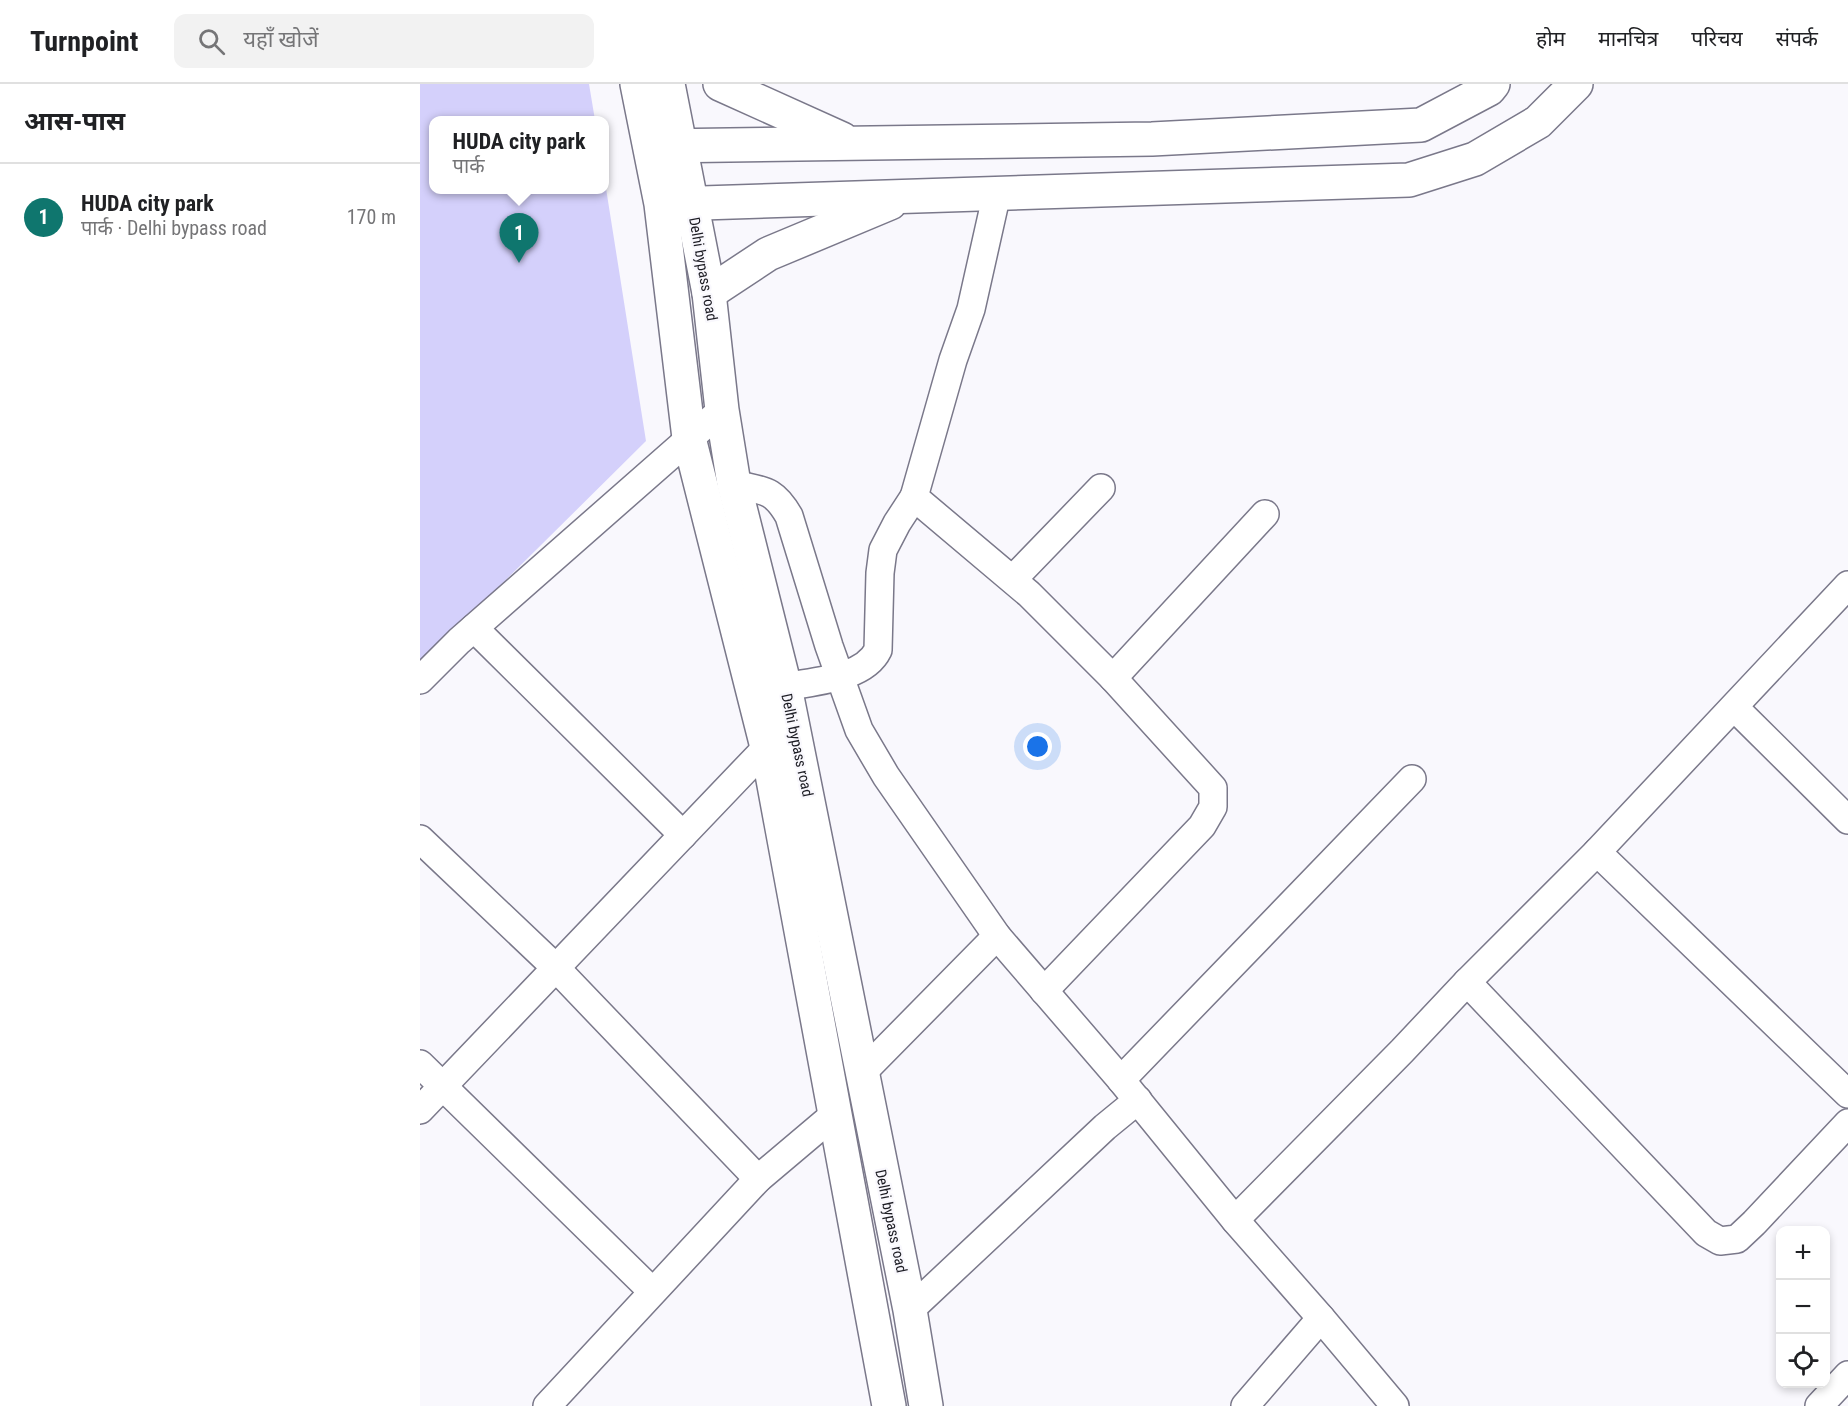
<!DOCTYPE html>
<html lang="hi">
<meta charset="utf-8">
<style>
:root{--surface:#fff;--page:#f2f2f2;--text:#202124;--muted:#757577;--line:#e0e0e0;--accent:#0f766e}
body{margin:0;font-family:"Roboto Condensed","Noto Sans Devanagari",sans-serif;background:var(--page);color:var(--text)}
.controls{position:absolute;right:18px;bottom:18px;display:grid;overflow:hidden;border-radius:12px;box-shadow:0 3px 9px #0003}
.controls button{width:54px;height:54px;display:grid;place-items:center;padding:0;border:0;border-bottom:2px solid var(--line);background:var(--surface);color:var(--text);font:30px sans-serif}
.you{position:absolute;left:618px;top:663px;width:21px;height:21px;margin:-15px;border:4px solid #fff;border-radius:50%;background:#1a73e8;box-shadow:0 0 0 9px #1a73e833}
.badge{display:grid;place-items:center;width:39px;height:39px;border-radius:50%;background:var(--accent);color:#fff;font-size:20px;font-weight:700}
.pin{position:absolute;translate:-50% -50px;filter:drop-shadow(0 2px 3px #0008)}
.pin::after{content:'';position:absolute;top:32px;width:21px;height:18px;background:inherit;clip-path:polygon(0 0,100% 0,50% 100%)}
.popup{position:absolute;left:9px;top:32px;width:180px;height:78px;box-sizing:border-box;display:grid;place-content:center;border-radius:12px;background:var(--surface);filter:drop-shadow(0 2px 4px #0005);font-size:20px;white-space:nowrap;color:var(--muted)}
.popup b{font-size:22px;color:var(--text)}
.popup::after{content:'';position:absolute;left:50%;top:100%;margin-left:-12px;border:12px solid transparent;border-top-color:var(--surface)}
.list{margin:0;padding:0;list-style:none}
h2{display:flex;justify-content:space-between;align-items:center;height:78px;margin:0;padding:0 24px;font-size:26px}
h2 small{font-size:20px;font-weight:400;color:var(--muted)}
.list li{display:grid;grid-template-columns:39px 1fr auto;gap:18px;align-items:center;box-sizing:border-box;height:108px;padding:0 24px;border-top:2px solid var(--line)}
.list b{display:block;font-size:22px;white-space:nowrap}
.list p{margin:0;font-size:20px;white-space:nowrap;color:var(--muted)}
.list em{font-size:20px;font-style:normal;color:var(--muted)}
.icon{flex:none;width:33px;height:33px;fill:none;stroke:currentColor;stroke-width:2;stroke-linecap:round;stroke-linejoin:round}
.map{position:relative;flex:none;width:1428px;height:1322px;overflow:hidden}
header{display:flex;align-items:center;gap:36px;box-sizing:border-box;height:84px;padding:0 30px;background:var(--surface);border-bottom:2px solid var(--line)}
header strong{font-size:28px}
nav{display:flex;gap:33px;margin-inline-start:auto;font-size:21px}
.search{width:420px;height:54px;background:var(--page);display:flex;align-items:center;gap:15px;box-sizing:border-box;padding:0 21px;border-radius:12px;color:var(--muted);font-size:22px}
main{display:flex}
aside{flex:1;background:var(--surface)}
.map>svg:first-child{display:block}
</style>
<header>
<strong>Turnpoint</strong>
<div class="search"><svg class="icon" aria-label="search" viewBox="0 0 24 24"><circle cx="10" cy="10" r="6"/><path d="M15 15l6 6"/></svg>यहाँ खोजें</div>
<nav><a>होम</a><a>मानचित्र</a><a>परिचय</a><a>संपर्क</a></nav>
</header>
<main>
<aside>
<h2>आस-पास<small></small></h2>
<ul class="list">
<li><span class="badge">1</span><div><b>HUDA city park</b><p>पार्क · Delhi bypass road</p></div><em>170 m</em></li>
</ul>
</aside>
<div class="map">
<svg width="1428" height="1322" viewBox="0 0 1428 1322">
<rect width="100%" height="100%" fill="#f9f8fd"/>
<path fill="#d4d0fb" d="M0,0H169L175,36H14V106H184L185,98L226,357L0,581Z"/>
<g fill="none" stroke-linecap="round" stroke-linejoin="round">
<g stroke="#7a788a" stroke-width="30">
<g id="street">
<path d="M577,109L551,225L533,276L494,413L609,510L693,594L793,704V723L782,742L624,907"/>
<path d="M314,400C343,407 353,404 369,432L409,562L439,646L466,692L577,852L701,996L815,1136L901,1234L975,1322"/>
<path d="M593,495L681,404"/>
<path d="M54,544L263,751"/>
<path d="M693,594L845,430"/>
<path d="M0,596L39,557L302,326"/>
<path d="M365,603C394,597 444,595 458,566L460,489L463,466L477,439L494,413"/>
<path d="M1314,623L1428,736"/>
<path d="M0,755L136,884L338,1095"/>
<path d="M1177,768L1428,1010"/>
<path d="M1047,898L1286,1149L1300,1157L1317,1155L1334,1139L1428,1039"/>
<path d="M0,980L232,1207"/>
<path d="M441,990L577,852"/>
<path d="M701,996L992,695"/>
<path d="M0,1026L347,663"/>
<path d="M815,1136L982,967L1047,898L1177,768L1428,501"/>
<path d="M490,1226L685,1043L718,1016"/>
<path d="M127,1322L338,1095L415,1030"/>
<path d="M825,1322L901,1234"/>
<path d="M1399,1322L1428,1291"/>
</g>
</g>
<g stroke="#7a788a" stroke-width="36">
<g id="secondary">
<path d="M217,0L241,120L269,354L347,663L469,1322"/>
<path d="M248,0L289,209L302,326L314,400L365,603L490,1226L506,1322"/>
<path d="M300,0L422,55"/>
<path d="M240,62L732,55L1001,41L1069,5L1073,0"/>
<path d="M251,120L989,96L1055,75L1118,38L1156,0"/>
<path d="M289,209L348,170L470,119"/>
</g>
</g>
<use href="#street" stroke="#fff" stroke-width="27"/>
<use href="#secondary" stroke="#fff" stroke-width="33"/>
</g>
<g text-anchor="middle" dominant-baseline="central" stroke-width="4.5" stroke-linejoin="round" paint-order="stroke">
<g font-size="15" fill="#1c1c23" stroke="#f9f8fd">
<text transform="translate(283 185) rotate(80)">Delhi bypass road</text>
<text transform="translate(377 661) rotate(78)">Delhi bypass road</text>
<text transform="translate(471 1137) rotate(78)">Delhi bypass road</text>
</g>
</g>
</svg>
<div class="controls">
<button>+</button>
<button>−</button>
<button><svg class="icon" aria-label="locate" viewBox="0 0 24 24"><circle cx="12" cy="12" r="6"/><path d="M12 2v4M12 18v4M2 12h4M18 12h4"/></svg></button>
</div>
<div class="you"></div>
<div class="pin badge" style="left:99px;top:179px">1</div>
<div class="popup"><b>HUDA city park</b>पार्क</div>
</div>
</main>
